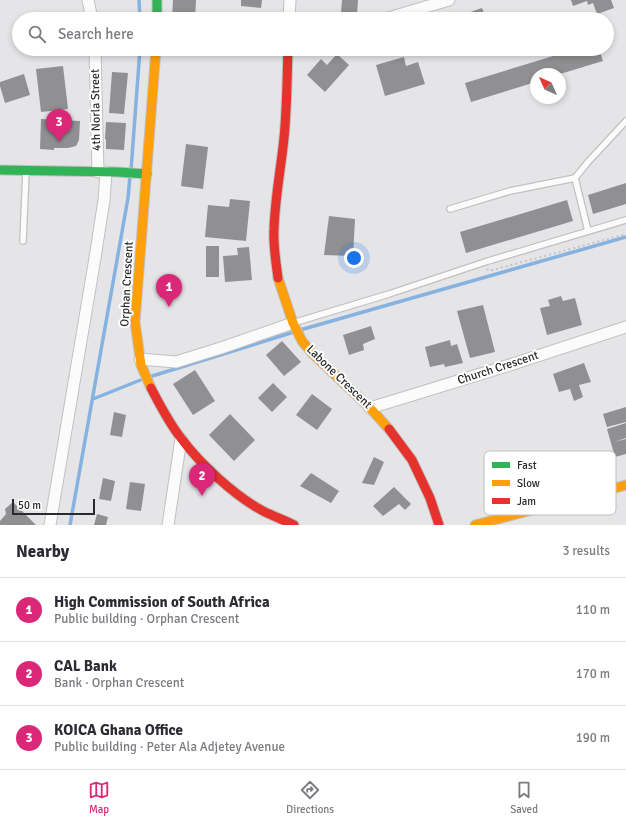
<!DOCTYPE html>
<meta charset="utf-8">
<style>
:root{--surface:#fff;--page:#f2f2f3;--text:#2b2b33;--muted:#7c7c81;--line:#e1e1e2;--accent:#db2777}
body{margin:0;font-family:Signika,sans-serif;background:var(--page);color:var(--text)}
.compass{position:absolute;left:530px;top:68px;width:36px;height:36px;border-radius:50%;background:var(--surface);box-shadow:0 2px 6px #0003;rotate:315deg}
.scale{position:absolute;left:12px;bottom:10px;width:83px;box-sizing:border-box;padding-left:4px;border:2px solid #2b2b2d;border-top:0;font-size:11px;line-height:14px;white-space:nowrap;color:#2b2b2d;-webkit-text-stroke:3px #fff;paint-order:stroke}
.you{position:absolute;left:354px;top:258px;width:14px;height:14px;margin:-10px;border:3px solid #fff;border-radius:50%;background:#1a73e8;box-shadow:0 0 0 6px #1a73e833}
.badge{display:grid;place-items:center;width:26px;height:26px;border-radius:50%;background:var(--accent);color:#fff;font-size:13px;font-weight:700}
.pin{position:absolute;translate:-50% -33px;filter:drop-shadow(0 1px 2px #0008)}
.pin::after{content:'';position:absolute;top:21px;width:14px;height:12px;background:inherit;clip-path:polygon(0 0,100% 0,50% 100%)}
.list{margin:0;padding:0;list-style:none}
h2{display:flex;justify-content:space-between;align-items:center;height:52px;margin:0;padding:0 16px;font-size:17px}
h2 small{font-size:13px;font-weight:400;color:var(--muted)}
.list li{display:grid;grid-template-columns:26px 1fr auto;gap:12px;align-items:center;box-sizing:border-box;height:64px;padding:0 16px;border-top:1px solid var(--line)}
.list b{display:block;font-size:15px;white-space:nowrap}
.list p{margin:0;font-size:13px;white-space:nowrap;color:var(--muted)}
.list em{font-size:13px;font-style:normal;color:var(--muted)}
.icon{flex:none;width:22px;height:22px;fill:none;stroke:currentColor;stroke-width:2;stroke-linecap:round;stroke-linejoin:round}
.map{position:relative;flex:none;width:626px;height:525px;overflow:hidden}
.search{position:absolute;background:var(--surface);box-shadow:0 2px 6px #0003;left:12px;right:12px;top:12px;height:44px;display:flex;align-items:center;gap:10px;box-sizing:border-box;padding:0 14px;border-radius:22px;color:var(--muted);font-size:15px}
.sheet{height:244px;background:var(--surface)}
nav{display:flex;justify-content:space-around;align-items:center;box-sizing:border-box;height:56px;border-top:1px solid var(--line);background:var(--surface);font-size:11px;color:var(--muted)}
nav a{display:grid;justify-items:center;gap:2px}
nav .on{color:var(--accent)}
.map>svg:first-child{display:block}
</style>
<div class="map">
<svg width="626" height="525" viewBox="0 0 626 525">
<rect width="100%" height="100%" fill="#e5e5e8"/>
<g fill="none" stroke-linecap="round" stroke-linejoin="round">
<g stroke="#86b2e0" stroke-width="3.5">
<path d="M139,0L140,19"/>
<path d="M131,170L140,49"/>
<path d="M300,330L626,237"/>
<path d="M149,377L294,332"/>
<path d="M93,399L143,379"/>
<path d="M70,525L128,198L130,176"/>
</g>
</g>
<g fill="#908f91">
<path d="M173,0H196L195,19H172Z"/>
<path d="M241,0H262L261,8L241,6Z"/>
<path d="M342,0H358L357,15L341,13Z"/>
<path d="M571,0H611L614,8L597,14L593,3L588,5L587,1L573,6Z"/>
<path d="M482,8L486,19H454L453,18Z"/>
<path d="M521,13L523,19H503Z"/>
<path d="M576,49H599L603,61L560,74H536V82L471,102L465,83Z"/>
<path d="M337,54L349,65L325,92L307,75L321,59L327,65Z"/>
<path d="M404,57L406,66L418,62L425,84L385,96L376,65Z"/>
<path d="M63,66L68,109L41,112L36,69Z"/>
<path d="M112,72L128,73L124,114L109,113Z"/>
<path d="M24,74L30,95L5,103L0,86V82Z"/>
<path d="M41,119L80,121L79,140L76,146L68,148H54V150L40,149Z"/>
<path d="M106,122L126,123L124,150L106,149V139H105Z"/>
<path d="M186,144L208,147L203,189L181,186Z"/>
<path d="M626,183V204L593,214L588,195Z"/>
<path d="M230,199L250,201L246,241L205,237L208,205L229,207Z"/>
<path d="M567,200L573,221L466,253L460,232Z"/>
<path d="M329,216L355,219L353,256L324,255Z"/>
<rect x="206" y="246" width="13" height="31"/>
<path d="M249,247L252,280L225,282L223,256L238,255L237,248Z"/>
<path d="M561,296L563,301L575,298L582,325L547,335L540,308L550,306L548,300Z"/>
<path d="M483,305L495,352L470,358L457,311Z"/>
<path d="M371,326L375,339L363,344L364,350L349,355L343,335Z"/>
<path d="M450,340L451,346L457,344L463,363L445,367L444,364L430,367L425,347Z"/>
<path d="M282,341L301,362L284,376L266,355Z"/>
<path d="M584,363L591,382L579,385L583,397L574,401L570,389L559,392L553,374Z"/>
<path d="M195,370L215,401L193,415L173,384Z"/>
<path d="M273,383L287,397L272,412L258,398Z"/>
<path d="M312,394L332,409L317,430L296,415Z"/>
<path d="M626,407V422L607,427L603,414Z"/>
<path d="M114,412L126,415L122,437L110,435Z"/>
<path d="M230,414L255,440L234,461L209,435Z"/>
<path d="M626,423V438L614,442L626,439V454L615,457L607,429Z"/>
<path d="M374,457L384,462L374,485L362,483Z"/>
<path d="M311,473L339,491L331,503L300,486Z"/>
<path d="M103,478L115,481L111,501L99,499Z"/>
<path d="M130,482L145,484L141,511L126,509Z"/>
<path d="M394,487L411,504L405,510L399,504L383,516L373,506Z"/>
<path d="M13,502L36,525H0V521L6,514L5,509Z"/>
<path d="M97,514L108,517L106,525H94Z"/>
</g>
<g fill="none" stroke-linecap="round" stroke-linejoin="round">
<g stroke="#c1c1c2" stroke-width="8">
<g id="lane">
<path d="M575,178L588,231"/>
<path d="M450,209L510,191L575,178L588,162L626,121"/>
<path d="M23,241L26,171"/>
<path d="M293,323L389,294L488,261L626,220"/>
</g>
</g>
<g stroke="#c1c1c2" stroke-width="13">
<g id="street">
<path d="M88,0L92,19"/>
<path d="M289,19L290,0"/>
<path d="M385,19L449,0"/>
<path d="M95,49L98,172"/>
<path d="M140,359L176,362L221,348L293,323"/>
<path d="M370,408L513,364L626,327"/>
<path d="M50,525L95,258L104,200L106,172"/>
<path d="M168,525L181,439"/>
</g>
</g>
<g stroke="#c1c1c2" stroke-width="11">
<g id="fast">
<path d="M157,0V19"/>
<path d="M0,170L117,172L147,174"/>
</g>
</g>
<g stroke="#c1c1c2" stroke-width="11">
<g id="slow">
<path d="M278,278L293,323L302,341L312,353L370,408L389,429"/>
<path d="M151,388L141,365L135,322L156,49"/>
<path d="M475,525L626,485"/>
</g>
</g>
<g stroke="#c1c1c2" stroke-width="11">
<g id="jam">
<path d="M278,278C276,262 273,245 274,229C275,198 281,168 284,138C287,108 287,79 288,49"/>
<path d="M151,388C160,405 169,423 181,438C200,464 235,496 263,511C273,516 284,520 294,525"/>
<path d="M389,429L412,460L430,498L439,525"/>
</g>
</g>
<path stroke="#c4c4c6" stroke-width="2" stroke-dasharray="2 3" stroke-linecap="butt" d="M487,269L489,271L626,234"/>
<use href="#lane" stroke="#fbfbfc" stroke-width="5.5"/>
<use href="#street" stroke="#fbfbfc" stroke-width="11"/>
<use href="#fast" stroke="#30b455" stroke-width="9"/>
<use href="#slow" stroke="#ff9f0a" stroke-width="9"/>
<use href="#jam" stroke="#e5322d" stroke-width="9"/>
</g>
<g text-anchor="middle" dominant-baseline="central" stroke-width="4" stroke-linejoin="round" paint-order="stroke">
<g font-size="12" fill="#2b2b2d" stroke="#fff">
<text transform="translate(96 110) rotate(-91)">4th Norla Street</text>
<text transform="translate(127 284) rotate(-87)">Orphan Crescent</text>
<text transform="translate(498 368) rotate(-18)">Church Crescent</text>
<text transform="translate(339 377) rotate(44)">Labone Crescent</text>
</g>
</g>
<rect x="484" y="451" width="132" height="64" rx="6" fill="#fff" stroke="#bfbfc0" stroke-width="1"/>
<rect x="492" y="462" width="18" height="6" fill="#30b455"/>
<rect x="492" y="480" width="18" height="6" fill="#ff9f0a"/>
<rect x="492" y="498" width="18" height="6" fill="#e5322d"/>
<g font-size="11" fill="#2b2b2d">
<text x="517" y="469">Fast</text>
<text x="517" y="487">Slow</text>
<text x="517" y="505">Jam</text>
</g>
</svg>
<svg class="compass" viewBox="-18 -18 36 36"><path d="M0-13l5 13h-10z" fill="#e53935"/><path d="M0 13l5-13h-10z" fill="#7c7c81"/></svg>
<div class="scale">50 m</div>
<div class="you"></div>
<div class="pin badge" style="left:169px;top:307px">1</div>
<div class="pin badge" style="left:202px;top:496px">2</div>
<div class="pin badge" style="left:59px;top:142px">3</div>
<div class="search"><svg class="icon" aria-label="search" viewBox="0 0 24 24"><circle cx="10" cy="10" r="6"/><path d="M15 15l6 6"/></svg>Search here</div>
</div>
<section class="sheet">
<h2>Nearby<small>3 results</small></h2>
<ul class="list">
<li><span class="badge">1</span><div><b>High Commission of South Africa</b><p>Public building · Orphan Crescent</p></div><em>110 m</em></li>
<li><span class="badge">2</span><div><b>CAL Bank</b><p>Bank · Orphan Crescent</p></div><em>170 m</em></li>
<li><span class="badge">3</span><div><b>KOICA Ghana Office</b><p>Public building · Peter Ala Adjetey Avenue</p></div><em>190 m</em></li>
</ul>
</section>
<nav>
<a class="on"><svg class="icon" aria-label="map" viewBox="0 0 24 24"><path d="M3 6l6-2 6 2 6-2v14l-6 2-6-2-6 2zM9 4v14M15 6v14"/></svg>Map</a>
<a><svg class="icon" aria-label="directions" viewBox="0 0 24 24"><path d="M12 3l9 9-9 9-9-9zM9 14v-3h6M13 9l2 2-2 2"/></svg>Directions</a>
<a><svg class="icon" aria-label="saved" viewBox="0 0 24 24"><path d="M7 4h10v16l-5-4-5 4z"/></svg>Saved</a>
</nav>
